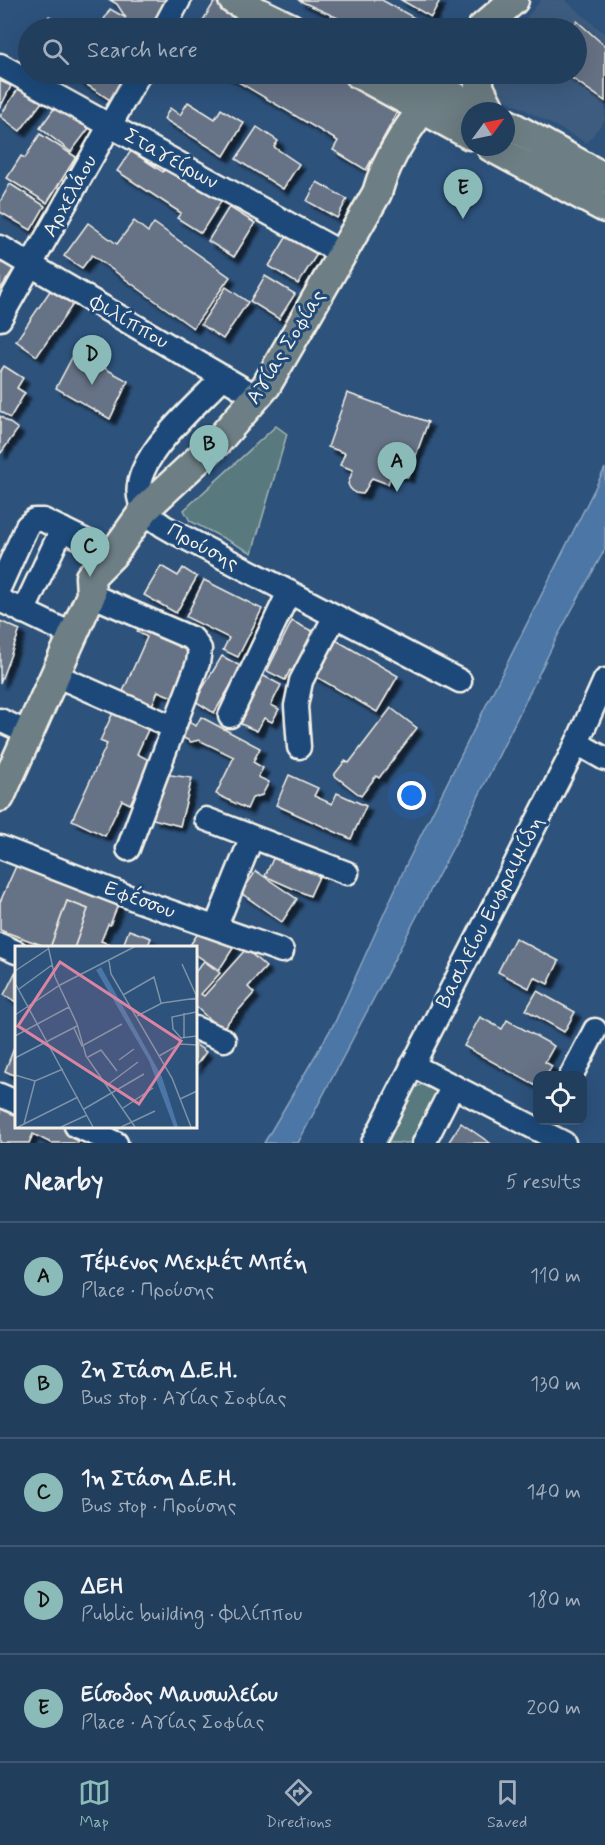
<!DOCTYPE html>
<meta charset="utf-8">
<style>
:root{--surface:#223e5d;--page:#2e4966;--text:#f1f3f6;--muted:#a2aebc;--line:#3f5772;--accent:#8bbbb9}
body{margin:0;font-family:Mynerve,sans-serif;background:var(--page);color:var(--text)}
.controls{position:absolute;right:18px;bottom:18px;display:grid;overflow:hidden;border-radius:12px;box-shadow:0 6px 24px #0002}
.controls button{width:54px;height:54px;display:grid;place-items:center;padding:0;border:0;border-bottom:2px solid var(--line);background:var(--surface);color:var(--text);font:30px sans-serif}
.compass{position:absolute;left:461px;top:102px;width:54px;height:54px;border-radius:50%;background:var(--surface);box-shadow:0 6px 24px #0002;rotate:57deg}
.you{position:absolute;left:412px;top:796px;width:21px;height:21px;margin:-15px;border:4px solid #fff;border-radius:50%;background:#1a73e8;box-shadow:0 0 0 9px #1a73e833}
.badge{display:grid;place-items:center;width:39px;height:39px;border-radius:50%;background:var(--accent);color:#111;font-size:20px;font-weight:700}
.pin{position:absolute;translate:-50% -50px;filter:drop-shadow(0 2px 3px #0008)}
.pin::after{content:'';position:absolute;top:32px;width:21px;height:18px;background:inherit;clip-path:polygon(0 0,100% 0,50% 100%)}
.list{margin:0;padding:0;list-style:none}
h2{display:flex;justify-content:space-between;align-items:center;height:78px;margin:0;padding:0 24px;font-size:26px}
h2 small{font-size:20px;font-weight:400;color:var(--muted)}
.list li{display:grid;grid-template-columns:39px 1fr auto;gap:18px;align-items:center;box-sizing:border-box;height:108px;padding:0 24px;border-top:2px solid var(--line)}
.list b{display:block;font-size:22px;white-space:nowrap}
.list p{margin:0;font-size:20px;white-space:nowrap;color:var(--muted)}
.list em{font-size:20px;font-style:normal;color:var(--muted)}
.icon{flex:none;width:33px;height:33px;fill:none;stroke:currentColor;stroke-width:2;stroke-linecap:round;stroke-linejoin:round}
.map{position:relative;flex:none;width:605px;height:1143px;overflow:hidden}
.search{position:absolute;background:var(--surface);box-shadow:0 6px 24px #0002;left:18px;right:18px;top:18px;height:66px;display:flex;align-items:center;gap:15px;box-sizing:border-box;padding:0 21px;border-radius:33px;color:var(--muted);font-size:22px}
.sheet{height:618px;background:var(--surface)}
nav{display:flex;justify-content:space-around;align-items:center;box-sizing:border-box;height:84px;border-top:2px solid var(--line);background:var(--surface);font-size:16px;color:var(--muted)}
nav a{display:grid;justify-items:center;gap:3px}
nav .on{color:var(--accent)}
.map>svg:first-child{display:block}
</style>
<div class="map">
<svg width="605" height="1143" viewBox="0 0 605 1143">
<defs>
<filter id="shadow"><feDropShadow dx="5.5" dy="5.5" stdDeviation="1.5" flood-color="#0009"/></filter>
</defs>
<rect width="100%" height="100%" fill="#2d527c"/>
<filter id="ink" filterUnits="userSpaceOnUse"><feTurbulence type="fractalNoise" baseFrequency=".0167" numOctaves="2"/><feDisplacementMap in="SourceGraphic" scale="12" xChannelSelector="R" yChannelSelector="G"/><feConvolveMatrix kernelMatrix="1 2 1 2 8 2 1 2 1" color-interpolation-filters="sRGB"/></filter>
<g filter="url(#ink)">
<path fill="#3e5c7f" d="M541,0H565L605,34V120L587,143L499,96L492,85L491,74H576V28H518Z"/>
<g fill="#59797e" stroke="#a6b5b3" stroke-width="1.5">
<path d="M276,426L287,434L252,553L190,521L184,510Z"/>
<path d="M424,1083L444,1095L419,1143H388L414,1088Z"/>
</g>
<path fill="#4b76a5" stroke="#8fa7c0" stroke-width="1.5" d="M605,468V549L557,637L461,832L298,1143H264L335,1022L407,863Z"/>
<g fill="#667285" stroke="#f4f1e8" stroke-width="1.5" filter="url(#shadow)">
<path d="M110,0H166L150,28H99L110,9L126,18L117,4Z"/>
<path d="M298,0H382L429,26L428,28H360Z"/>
<path d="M401,0H440L431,17Z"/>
<path d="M215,1L261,28H198Z"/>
<path d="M49,16L68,28H42Z"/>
<path d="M577,21L605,46V101L566,74H576V28H571Z"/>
<path d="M70,74H127L110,100Z"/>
<path d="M225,74H336L398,111L366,170L333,150L338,141Z"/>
<path d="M0,81L11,86L0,108Z"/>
<path d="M20,86L42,102L20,131L0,116Z"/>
<path d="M188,102L215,119L221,109L244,123L224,156L164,119L170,108L180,115Z"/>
<path d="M58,103L90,127L71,152L40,128Z"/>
<path d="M257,127L278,141L274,147L299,164L283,189L236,159Z"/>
<path d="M40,134L76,157L47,203L7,178L21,156L25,158Z"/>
<path d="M131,151L163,172L168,165L222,200L201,233L177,218L181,213L117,171Z"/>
<path d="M317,182L347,199L337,218L307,201Z"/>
<path d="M10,184L45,206L31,230L0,212V202Z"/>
<path d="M229,207L255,223L234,257L208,241Z"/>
<path d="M134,221L148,232L154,223L230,277L193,328L92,255L82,268L64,256L88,223L117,244Z"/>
<path d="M287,236L317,254L298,284L269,266Z"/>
<path d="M0,250L18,262L0,290Z"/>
<path d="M265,276L295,294L279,319L250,301Z"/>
<path d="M54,285L76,300L37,356L16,341Z"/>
<path d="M226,287L248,302L223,339L201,324Z"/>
<path d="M75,352L128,381L110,419L56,388Z"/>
<path d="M4,366L23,378L17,388L25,393L10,418L0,411V372Z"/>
<path d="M347,393L428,422L408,477L392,472L388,484L372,478L363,494L355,493L350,488L348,484L353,470L340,465L345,453L328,447Z"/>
<path d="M0,416L18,429L1,453H0Z"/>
<path d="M161,566L178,576L183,568L197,577L176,613L144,595Z"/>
<path d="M204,580L262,609L238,657L223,650L229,638L186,617Z"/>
<path d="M0,621L20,630L0,683Z"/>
<path d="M292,621L318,634L298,674L290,670L285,680L267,671Z"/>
<path d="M141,623L180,640L178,646L192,653L172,697L158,691L150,710L121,696L147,637L137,632Z"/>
<path d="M329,636L398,676L377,712L308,672Z"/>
<path d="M222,656L242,667L214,713L195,701Z"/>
<path d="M260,674L281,685L271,705L279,709L272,722L264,718L257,731L241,724L248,709L243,706Z"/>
<path d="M116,706L151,723L137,754L151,761L130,804L122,800L105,836L72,820L107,744L100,741Z"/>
<path d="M391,708L417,728L379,778L376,776L361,796L334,775L345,761L349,763Z"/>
<path d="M201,717L260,748L253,762L263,768L258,777L269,782L262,795L252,798L247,809L216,794L234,757L199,740L191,742L180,736L187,721L196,726Z"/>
<path d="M164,774L192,778L180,826L153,819Z"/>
<path d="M289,775L318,788L314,796L332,804L337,793L366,806L351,839L276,805Z"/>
<path d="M277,850L323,868L310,896L265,876Z"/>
<path d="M21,855L122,894L110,925L108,924L101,941L121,948H74L88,909L67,901L50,948L0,930V902Z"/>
<path d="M256,871L297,899L282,922L241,893Z"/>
<path d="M67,901L88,909L74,948H50Z"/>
<path d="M205,923L237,942L219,970L195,954V948H188Z"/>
<path d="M129,930L151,938L147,948H122Z"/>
<path d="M515,938L559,961L548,984L534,977L529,988L498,972Z"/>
<path d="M246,949L266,967L248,987L254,993L221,1030L195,1006V972L204,961L220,973L201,994L204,996Z"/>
<path d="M16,971V1002L4,995Z"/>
<path d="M537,991L575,1012L564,1032L526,1010Z"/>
<path d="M480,1017L502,1029L507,1020L554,1046L545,1062L552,1066L546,1076H538V1087L464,1046Z"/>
<path d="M16,1043V1076L5,1071Z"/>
<path d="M195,1044L206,1052L195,1067Z"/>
<path d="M0,1096L16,1103V1126H68L83,1133L78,1143H51L33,1134L29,1143H0Z"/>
<path d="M461,1123L490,1143H448Z"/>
</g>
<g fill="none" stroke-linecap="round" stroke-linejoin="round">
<g stroke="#f4f1e8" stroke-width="27">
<g id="minor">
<path d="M164,28L179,0"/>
<path d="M0,65L343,254"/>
<path d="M0,247L257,397"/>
<path d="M0,319L139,74"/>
<path d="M223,377C200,403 127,461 140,501C144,514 162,526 174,532L460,681"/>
<path d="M0,586L27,526L34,520H43L113,554"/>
<path d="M91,595L193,639L200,649L198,663L128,849"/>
<path d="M0,600L71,634"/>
<path d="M23,612L62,529"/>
<path d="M53,674L173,727"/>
<path d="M230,716L289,592"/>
<path d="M0,720L28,733"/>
<path d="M577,743L605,759"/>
<path d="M299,747L296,706L301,681L335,616"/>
<path d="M206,819L347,873"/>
<path d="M0,847L137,900L282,951"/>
<path d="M216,926L252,837"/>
<path d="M0,945L16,952"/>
<path d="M195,1028L224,1040"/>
<path d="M412,1065L564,1143"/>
<path d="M571,1076L595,1030"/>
<path d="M0,1095L16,1102"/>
<path d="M76,1126L116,1143"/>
<path d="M373,1143L577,743L605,680"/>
<path d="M424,1143L453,1086"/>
</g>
</g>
<g stroke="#f4f1e8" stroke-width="33">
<g id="major">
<path d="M233,0L291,28"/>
<path d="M482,28L514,0"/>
<path d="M359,74L470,135"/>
<path d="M409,74L484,111"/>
<path d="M479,74V87L491,111"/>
<path d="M506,123L605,178"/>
<path d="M491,147L605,208"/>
<path d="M0,797L91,595L90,577L113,554L145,509L218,441L266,386L377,193C389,148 422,110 449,74"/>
</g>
</g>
<use href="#minor" stroke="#1f4a7a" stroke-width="22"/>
<use href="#major" stroke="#6d7e84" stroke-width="28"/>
</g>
</g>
<g text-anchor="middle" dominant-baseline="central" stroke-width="6" stroke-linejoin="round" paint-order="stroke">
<g font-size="21" fill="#f4f1e8" stroke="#1f4a7a">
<text transform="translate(171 159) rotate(29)">Σταγείρων</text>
<text transform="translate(70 196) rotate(-61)">Αρχελάου</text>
<text transform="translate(129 322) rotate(30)">Φιλίππου</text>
<text transform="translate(286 347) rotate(-58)">Αγίας Σοφίας</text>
<text transform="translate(203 547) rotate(28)">Προύσης</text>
<text transform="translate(140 900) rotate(20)">Εφέσσου</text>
<text transform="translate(490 912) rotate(-63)">Βασιλείου Ευφραιμίδη</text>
</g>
</g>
<g transform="translate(15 946)">
<rect width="182" height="182" fill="#2d527c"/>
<path d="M86,21L147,131L163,181H159L134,115L81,24Z" fill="#4b76a5"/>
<path fill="none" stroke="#7d92a7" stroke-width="1.5" d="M33,0L40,31L62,78L71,110L120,181M94,15L96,28L157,132L176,181M167,18L181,49L182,87M0,25L33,3M0,37L78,181M4,43L37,19M108,49L139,31L146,57M181,66L157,71L158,83L166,92L182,90M0,69L45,39L121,0M122,70L147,57L182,52M59,82L67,100L107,78M0,90L54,61M169,92V67M144,110L165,98L182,99M73,111L86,104L102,125M0,112L62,80M104,114L119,103M0,129L20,135L48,123M91,140L123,116M165,153L182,145M108,162L138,142M69,163L129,128M9,178L20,135M3,181L63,151M46,181L72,169M106,181L140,165"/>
<path fill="#db84a2" fill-opacity="0.15" stroke="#db84a2" stroke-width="3" d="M45,16L166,95L124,158L3,80Z"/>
<rect width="182" height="182" fill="none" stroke="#f4f1e8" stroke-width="3"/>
</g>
</svg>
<div class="controls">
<button><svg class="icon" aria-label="locate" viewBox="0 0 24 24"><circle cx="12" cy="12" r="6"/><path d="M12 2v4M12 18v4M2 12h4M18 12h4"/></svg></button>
</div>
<svg class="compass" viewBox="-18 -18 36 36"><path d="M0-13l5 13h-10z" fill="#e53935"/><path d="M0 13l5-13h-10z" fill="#a2aebc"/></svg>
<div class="you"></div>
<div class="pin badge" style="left:397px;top:492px">A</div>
<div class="pin badge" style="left:209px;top:475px">B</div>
<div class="pin badge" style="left:90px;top:577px">C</div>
<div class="pin badge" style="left:92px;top:385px">D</div>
<div class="pin badge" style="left:463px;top:219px">E</div>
<div class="search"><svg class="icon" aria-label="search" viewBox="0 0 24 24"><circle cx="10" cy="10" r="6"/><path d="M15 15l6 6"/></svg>Search here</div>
</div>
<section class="sheet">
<h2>Nearby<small>5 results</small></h2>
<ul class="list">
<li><span class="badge">A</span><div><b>Τέμενος Μεχμέτ Μπέη</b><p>Place · Προύσης</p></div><em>110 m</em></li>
<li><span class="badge">B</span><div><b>2η Στάση Δ.Ε.Η.</b><p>Bus stop · Αγίας Σοφίας</p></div><em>130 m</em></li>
<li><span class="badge">C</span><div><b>1η Στάση Δ.Ε.Η.</b><p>Bus stop · Προύσης</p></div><em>140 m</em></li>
<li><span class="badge">D</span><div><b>ΔΕΗ</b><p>Public building · Φιλίππου</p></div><em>180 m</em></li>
<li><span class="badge">E</span><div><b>Είσοδος Μαυσωλείου</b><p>Place · Αγίας Σοφίας</p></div><em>200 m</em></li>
</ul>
</section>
<nav>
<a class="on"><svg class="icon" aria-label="map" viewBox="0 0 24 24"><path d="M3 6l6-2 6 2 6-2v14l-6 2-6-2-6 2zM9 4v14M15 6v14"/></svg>Map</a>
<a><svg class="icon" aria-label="directions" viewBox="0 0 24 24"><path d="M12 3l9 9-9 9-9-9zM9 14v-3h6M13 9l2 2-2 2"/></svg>Directions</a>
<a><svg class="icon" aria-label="saved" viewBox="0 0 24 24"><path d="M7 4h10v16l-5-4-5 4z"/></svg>Saved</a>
</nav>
